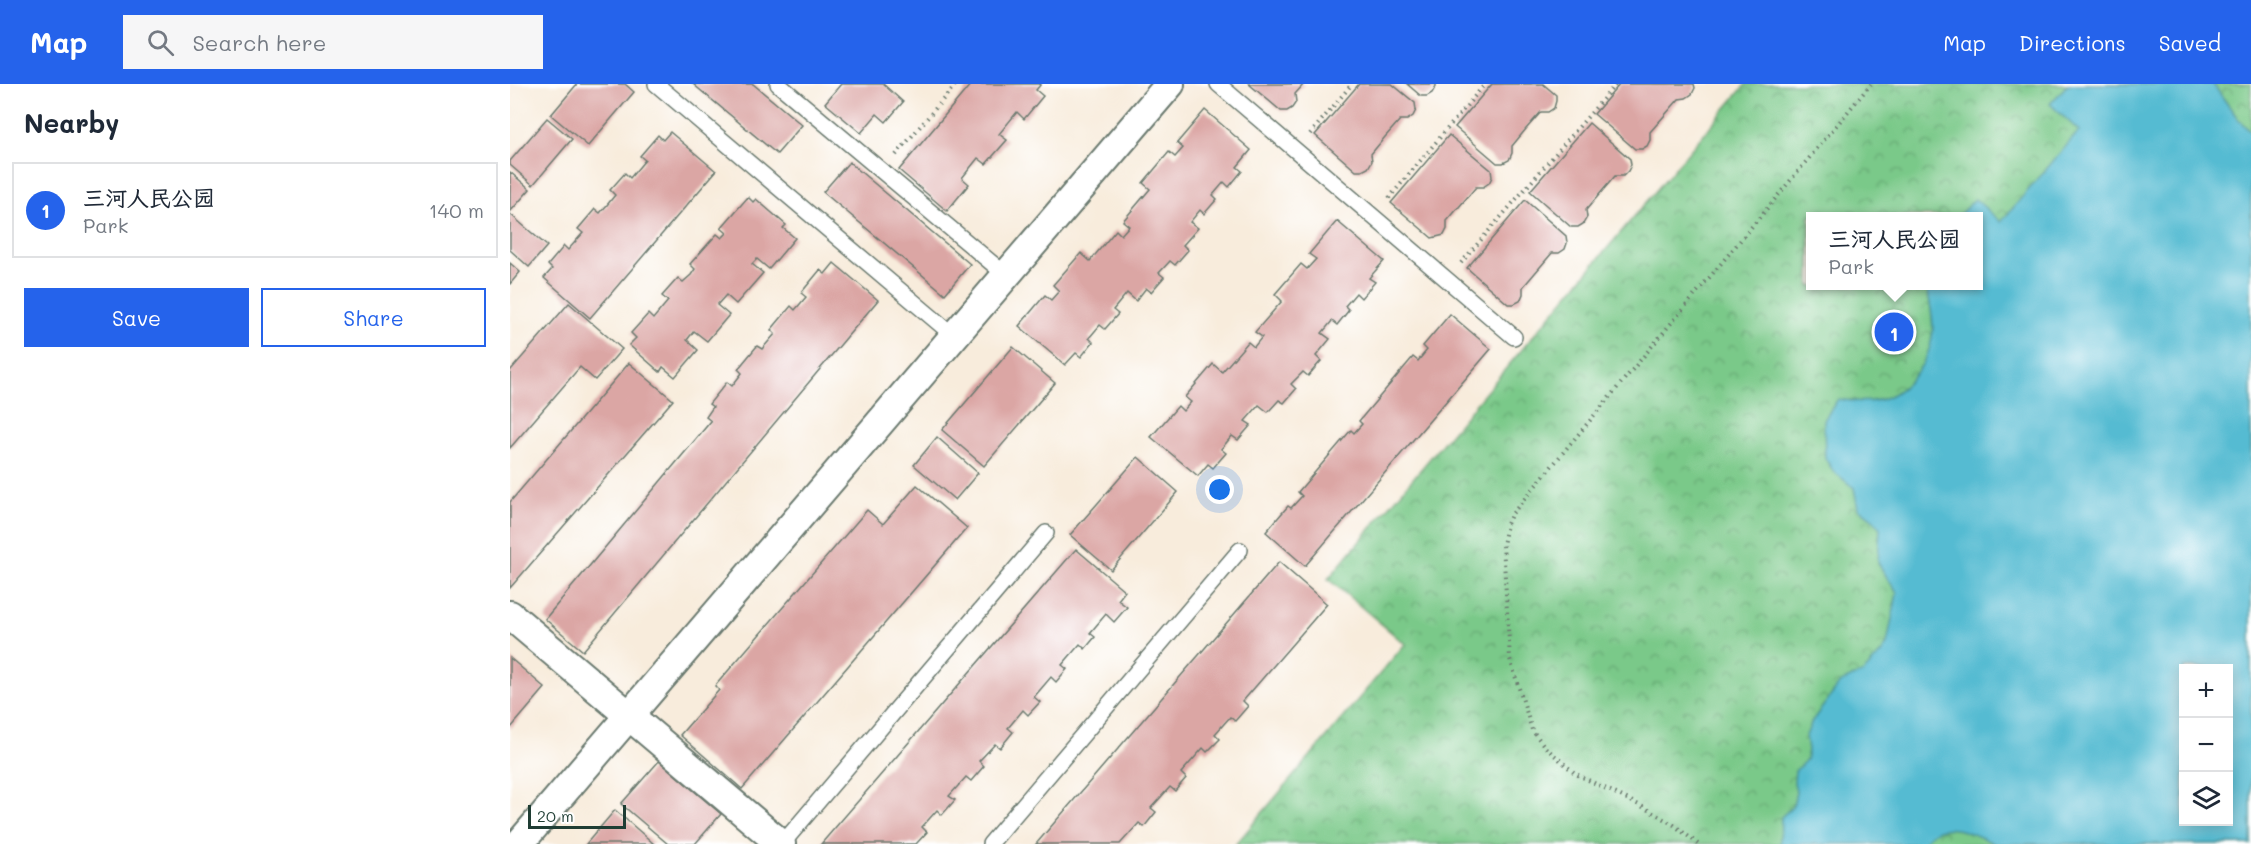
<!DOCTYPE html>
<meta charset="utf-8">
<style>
:root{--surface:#fff;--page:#f6f6f7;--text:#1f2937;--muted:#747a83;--line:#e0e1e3;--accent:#2563eb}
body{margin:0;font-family:Mali,"LXGW WenKai TC",sans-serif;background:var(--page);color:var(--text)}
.controls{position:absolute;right:18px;bottom:18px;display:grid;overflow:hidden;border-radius:0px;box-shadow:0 3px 15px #0003}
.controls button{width:54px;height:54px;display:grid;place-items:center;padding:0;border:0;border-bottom:2px solid var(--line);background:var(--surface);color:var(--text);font:30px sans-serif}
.scale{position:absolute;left:18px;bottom:15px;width:98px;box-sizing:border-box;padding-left:6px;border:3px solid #1f3d34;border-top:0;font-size:16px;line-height:21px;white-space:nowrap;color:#1f3d34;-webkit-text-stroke:4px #fff;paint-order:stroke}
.you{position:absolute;left:710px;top:406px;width:21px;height:21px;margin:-15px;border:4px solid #fff;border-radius:50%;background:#1a73e8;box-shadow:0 0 0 9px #1a73e833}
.badge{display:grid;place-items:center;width:39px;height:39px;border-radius:50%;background:var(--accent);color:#fff;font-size:20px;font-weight:700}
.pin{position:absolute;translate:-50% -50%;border:3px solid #fff;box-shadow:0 2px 6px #0006}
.popup{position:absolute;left:1296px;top:128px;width:177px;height:78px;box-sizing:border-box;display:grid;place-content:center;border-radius:0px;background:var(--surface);filter:drop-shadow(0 2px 4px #0005);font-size:20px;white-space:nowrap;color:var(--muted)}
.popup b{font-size:22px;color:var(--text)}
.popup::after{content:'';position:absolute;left:50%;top:100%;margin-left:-12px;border:12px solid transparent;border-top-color:var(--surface)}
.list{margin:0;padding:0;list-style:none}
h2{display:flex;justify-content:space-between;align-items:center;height:78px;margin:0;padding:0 24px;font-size:26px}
h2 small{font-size:20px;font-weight:400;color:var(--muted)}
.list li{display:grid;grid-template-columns:39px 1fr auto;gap:18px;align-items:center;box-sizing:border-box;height:96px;margin:0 12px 12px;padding:0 12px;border:2px solid var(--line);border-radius:0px}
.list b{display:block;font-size:22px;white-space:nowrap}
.list p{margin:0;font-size:20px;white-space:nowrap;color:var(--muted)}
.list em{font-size:20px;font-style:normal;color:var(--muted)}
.actions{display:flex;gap:12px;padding:18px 24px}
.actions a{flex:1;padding:14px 0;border:2px solid var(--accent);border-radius:0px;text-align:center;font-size:21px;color:var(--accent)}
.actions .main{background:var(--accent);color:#fff}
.icon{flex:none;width:33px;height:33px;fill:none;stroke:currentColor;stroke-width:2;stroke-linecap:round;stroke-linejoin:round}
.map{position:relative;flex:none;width:1741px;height:760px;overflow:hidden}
header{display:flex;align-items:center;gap:36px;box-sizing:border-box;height:84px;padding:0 30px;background:var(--accent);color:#fff}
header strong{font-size:28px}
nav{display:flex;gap:33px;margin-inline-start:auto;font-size:21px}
.search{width:420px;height:54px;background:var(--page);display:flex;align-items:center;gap:15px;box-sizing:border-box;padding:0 21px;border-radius:0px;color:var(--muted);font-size:22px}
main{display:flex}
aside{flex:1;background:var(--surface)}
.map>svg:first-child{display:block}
</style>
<header>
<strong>Map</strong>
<div class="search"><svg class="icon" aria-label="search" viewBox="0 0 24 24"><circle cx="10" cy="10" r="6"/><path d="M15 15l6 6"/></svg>Search here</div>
<nav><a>Map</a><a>Directions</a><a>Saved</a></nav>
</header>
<main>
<aside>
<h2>Nearby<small></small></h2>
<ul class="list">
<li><span class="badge">1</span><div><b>三河人民公园</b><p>Park</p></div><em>140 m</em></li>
</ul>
<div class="actions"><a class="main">Save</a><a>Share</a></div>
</aside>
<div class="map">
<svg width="1741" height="760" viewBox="0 0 1741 760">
<defs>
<pattern id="park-crowns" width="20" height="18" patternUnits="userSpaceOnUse" patternTransform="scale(1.5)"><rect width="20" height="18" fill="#7ac989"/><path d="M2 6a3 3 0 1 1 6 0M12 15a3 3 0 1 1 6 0" fill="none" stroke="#63a471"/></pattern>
</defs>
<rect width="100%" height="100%" fill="#fff"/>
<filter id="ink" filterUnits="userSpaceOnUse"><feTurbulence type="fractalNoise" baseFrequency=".0167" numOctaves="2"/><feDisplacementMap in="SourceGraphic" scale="12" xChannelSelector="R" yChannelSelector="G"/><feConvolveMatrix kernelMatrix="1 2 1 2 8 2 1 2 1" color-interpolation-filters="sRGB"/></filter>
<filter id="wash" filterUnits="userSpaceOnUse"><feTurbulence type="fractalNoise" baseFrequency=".008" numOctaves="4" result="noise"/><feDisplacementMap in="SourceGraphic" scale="24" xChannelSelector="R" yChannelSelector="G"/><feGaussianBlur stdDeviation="1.35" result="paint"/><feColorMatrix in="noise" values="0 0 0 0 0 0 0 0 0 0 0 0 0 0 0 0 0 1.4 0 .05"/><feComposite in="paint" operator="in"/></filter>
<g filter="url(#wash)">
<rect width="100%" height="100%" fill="#f8ecdc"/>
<path fill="url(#park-crowns)" stroke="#4c835e" stroke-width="1.5" fill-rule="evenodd" d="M1236,0H1741V760H726L895,560L818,495ZM1300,132H1468V202H1300ZM1674,584H1718V738H1674Z"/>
<path fill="#54bbd2" stroke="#3a7c83" stroke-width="1.5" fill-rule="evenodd" d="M1558,0H1703L1729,36L1741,48V760H1485C1464,750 1428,731 1413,760H1270L1271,733L1282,723L1284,718L1286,708L1284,698L1285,687L1296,676L1298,666L1296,652L1302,637L1331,598L1354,588L1372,568L1377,560L1387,509L1368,479L1370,444L1364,436L1348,424L1344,404L1323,387L1315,374L1314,336L1328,315C1343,317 1361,320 1375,314C1398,305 1419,278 1422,253C1425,237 1419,218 1417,202H1468V132H1448L1465,115L1491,138L1569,47L1540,20ZM1674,584H1718V738H1674Z"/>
<g id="blocks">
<g fill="#dba6a4">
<path d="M67,0H115L124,8L78,62L41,31Z"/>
<path d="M183,0H243L292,41L267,70Z"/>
<path d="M331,0H373L393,18L376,38L367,30L351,49L315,19Z"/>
<path d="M461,0H531L526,6L533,12L514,35L507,28L489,50L497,56L476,80L468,74L452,94L459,100L437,127L389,86Z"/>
<path d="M739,0H794L785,10L786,18L782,24L777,27H771Z"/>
<path d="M849,0H882L905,19L906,26L903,32L897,36H890L875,53L861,70L862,77L858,84L852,87H846L805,51Z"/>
<path d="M897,0H926V2L922,9L917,12H911Z"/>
<path d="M982,0H1033L1046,11V17L1044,24L1038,28H1031L1016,45L1002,62V69L999,76L993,79H987L945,43Z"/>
<path d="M1110,0H1184L1185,4L1182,10L1176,14L1169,15L1140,48V56L1137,62L1132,65H1125L1084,30Z"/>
<path d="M695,26L741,66L727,83L732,87L719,103L714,98L703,111L707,115L694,130L690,126L680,138L688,144L673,161L678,166L665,181L660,177L649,189L654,193L641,208L636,204L626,217L617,209L603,226L608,230L595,245L590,241L579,254L583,258L571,273L566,269L555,281L509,242L535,211L541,216L549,207L543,201L571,169L580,177L606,146L611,151L619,142L613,137L640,105L633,99L659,68L665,73L673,64L667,59Z"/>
<path d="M37,34L62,55L23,101L0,81V77Z"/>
<path d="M1079,39L1120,75L1121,81L1118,87L1113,92H1105L1076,126L1077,133L1073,140L1068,143H1061L1020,107Z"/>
<path d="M160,48L206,87L80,234L34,194L42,185L38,181L54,162L58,166L73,149L68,145L85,125L90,129L97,121L105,111L100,106L115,89L120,94L135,76L130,72L148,51L153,56Z"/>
<path d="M939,51L981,86L982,93L979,99L973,103H966L937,137V145L934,151L922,154L881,119Z"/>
<path d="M339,78L460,180L435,210L313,108Z"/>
<path d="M0,88L20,105L0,128Z"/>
<path d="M238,113L243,118L246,115L276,141L273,144L285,154L259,185L247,175L242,180L253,189L226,220L216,211L207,221L219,231L197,257L184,247L177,256L188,266L165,293L153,283L150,288L119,261L126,254L121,249L138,230L143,235L158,217L152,212L168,194L173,198L181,191L185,185L180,180L207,150L212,154L217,149L211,144Z"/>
<path d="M1015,116L1056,152L1057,159L1055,165L1049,169H1042L1013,203V210L1010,217L1004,220H998L957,184Z"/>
<path d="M0,130L37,162L19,183L0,166Z"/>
<path d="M827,137L874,177L859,194L865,198L851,214L846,209L835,222L839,226L827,241L822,237L812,249L820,255L806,272L811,277L798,292L793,288L781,300L786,305L774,319L769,316L758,328L749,321L735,337L741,341L728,356L722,352L711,365L716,369L703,384L698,380L688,392L641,353L668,322L673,327L681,318L675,313L703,280L712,288L738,258L744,263L752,253L745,248L772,217L765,210L791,180L797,185L806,175L799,170Z"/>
<path d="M0,179L10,188L0,200Z"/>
<path d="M324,179L368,216L73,567L35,535L201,337L196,333L203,323L199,320L217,298L222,302L232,289L228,285L247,262L252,265L265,250L261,246L281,222L285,226L296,213L291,209L310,186L315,190Z"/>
<path d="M59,219L112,265L85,296L70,283L0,364V287Z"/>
<path d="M940,230L981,265L795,482L756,448L778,422L781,424L792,412L788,408L841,346L844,349L852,340L849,337L903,273L908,277L917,266L913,262Z"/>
<path d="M503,263L545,299L474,382L432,346Z"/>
<path d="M119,279L163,316L0,504V418Z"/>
<path d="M427,353L468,389L445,416L404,381Z"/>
<path d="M628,373L668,408L601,486L560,451Z"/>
<path d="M407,401L457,444L232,705L170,651L209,606L205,602L357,426L373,440Z"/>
<path d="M566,465L615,507L608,516L617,523L604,538L596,530L580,549L585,553L575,565L570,560L552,581L557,585L546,598L541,593L524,613L530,618L518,631L513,626L498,644L503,648L490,664L485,660L469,677L474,682L461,697L456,693L439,712L445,716L432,731L427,726L412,743L417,748L406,760H311Z"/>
<path d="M769,478L817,520L733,617L738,622L725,637L720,633L705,650L710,655L697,668L693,664L671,689L676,694L665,707L660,703L641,724L646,728L634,743L629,739L610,760H526Z"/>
<path d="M0,574L35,604L0,645Z"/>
<path d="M149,677L211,730L185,760H158L111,720Z"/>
<path d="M105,726L135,752L144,760H76Z"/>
</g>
</g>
</g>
<g filter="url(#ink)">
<use href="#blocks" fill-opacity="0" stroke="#6b7a6f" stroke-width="1.5"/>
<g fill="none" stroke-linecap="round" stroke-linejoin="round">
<g stroke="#6b7a6f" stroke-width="18">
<g id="lane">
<path d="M146,0L444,252"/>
<path d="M268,0L496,191"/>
<path d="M708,0L1004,253"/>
<path d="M272,760L536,449"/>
<path d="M480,760L730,466"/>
</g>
</g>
<g stroke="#6b7a6f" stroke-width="32">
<g id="street">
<path d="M0,531L271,760"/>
<path d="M9,760L660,0"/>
</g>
</g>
<g stroke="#6b7a6f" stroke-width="4" stroke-dasharray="1.5 4.5" stroke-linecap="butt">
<path d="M800,50L842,0"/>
<path d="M386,71L446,0"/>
<path d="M879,114L975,0"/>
<path d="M951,179L1106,0"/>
<path d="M1188,760L1164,741L1131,722L1066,690L1035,663L1022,646L1000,575L993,461L997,440L1001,431L1361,0"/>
</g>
<use href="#lane" stroke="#fff" stroke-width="15"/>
<use href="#street" stroke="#fff" stroke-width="28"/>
</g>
</g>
</svg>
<div class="controls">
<button>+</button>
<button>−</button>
<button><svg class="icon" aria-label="layers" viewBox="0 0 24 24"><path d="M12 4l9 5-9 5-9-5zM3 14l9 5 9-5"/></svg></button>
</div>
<div class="scale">20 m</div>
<div class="you"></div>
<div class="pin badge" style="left:1384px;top:248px">1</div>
<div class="popup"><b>三河人民公园</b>Park</div>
</div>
</main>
